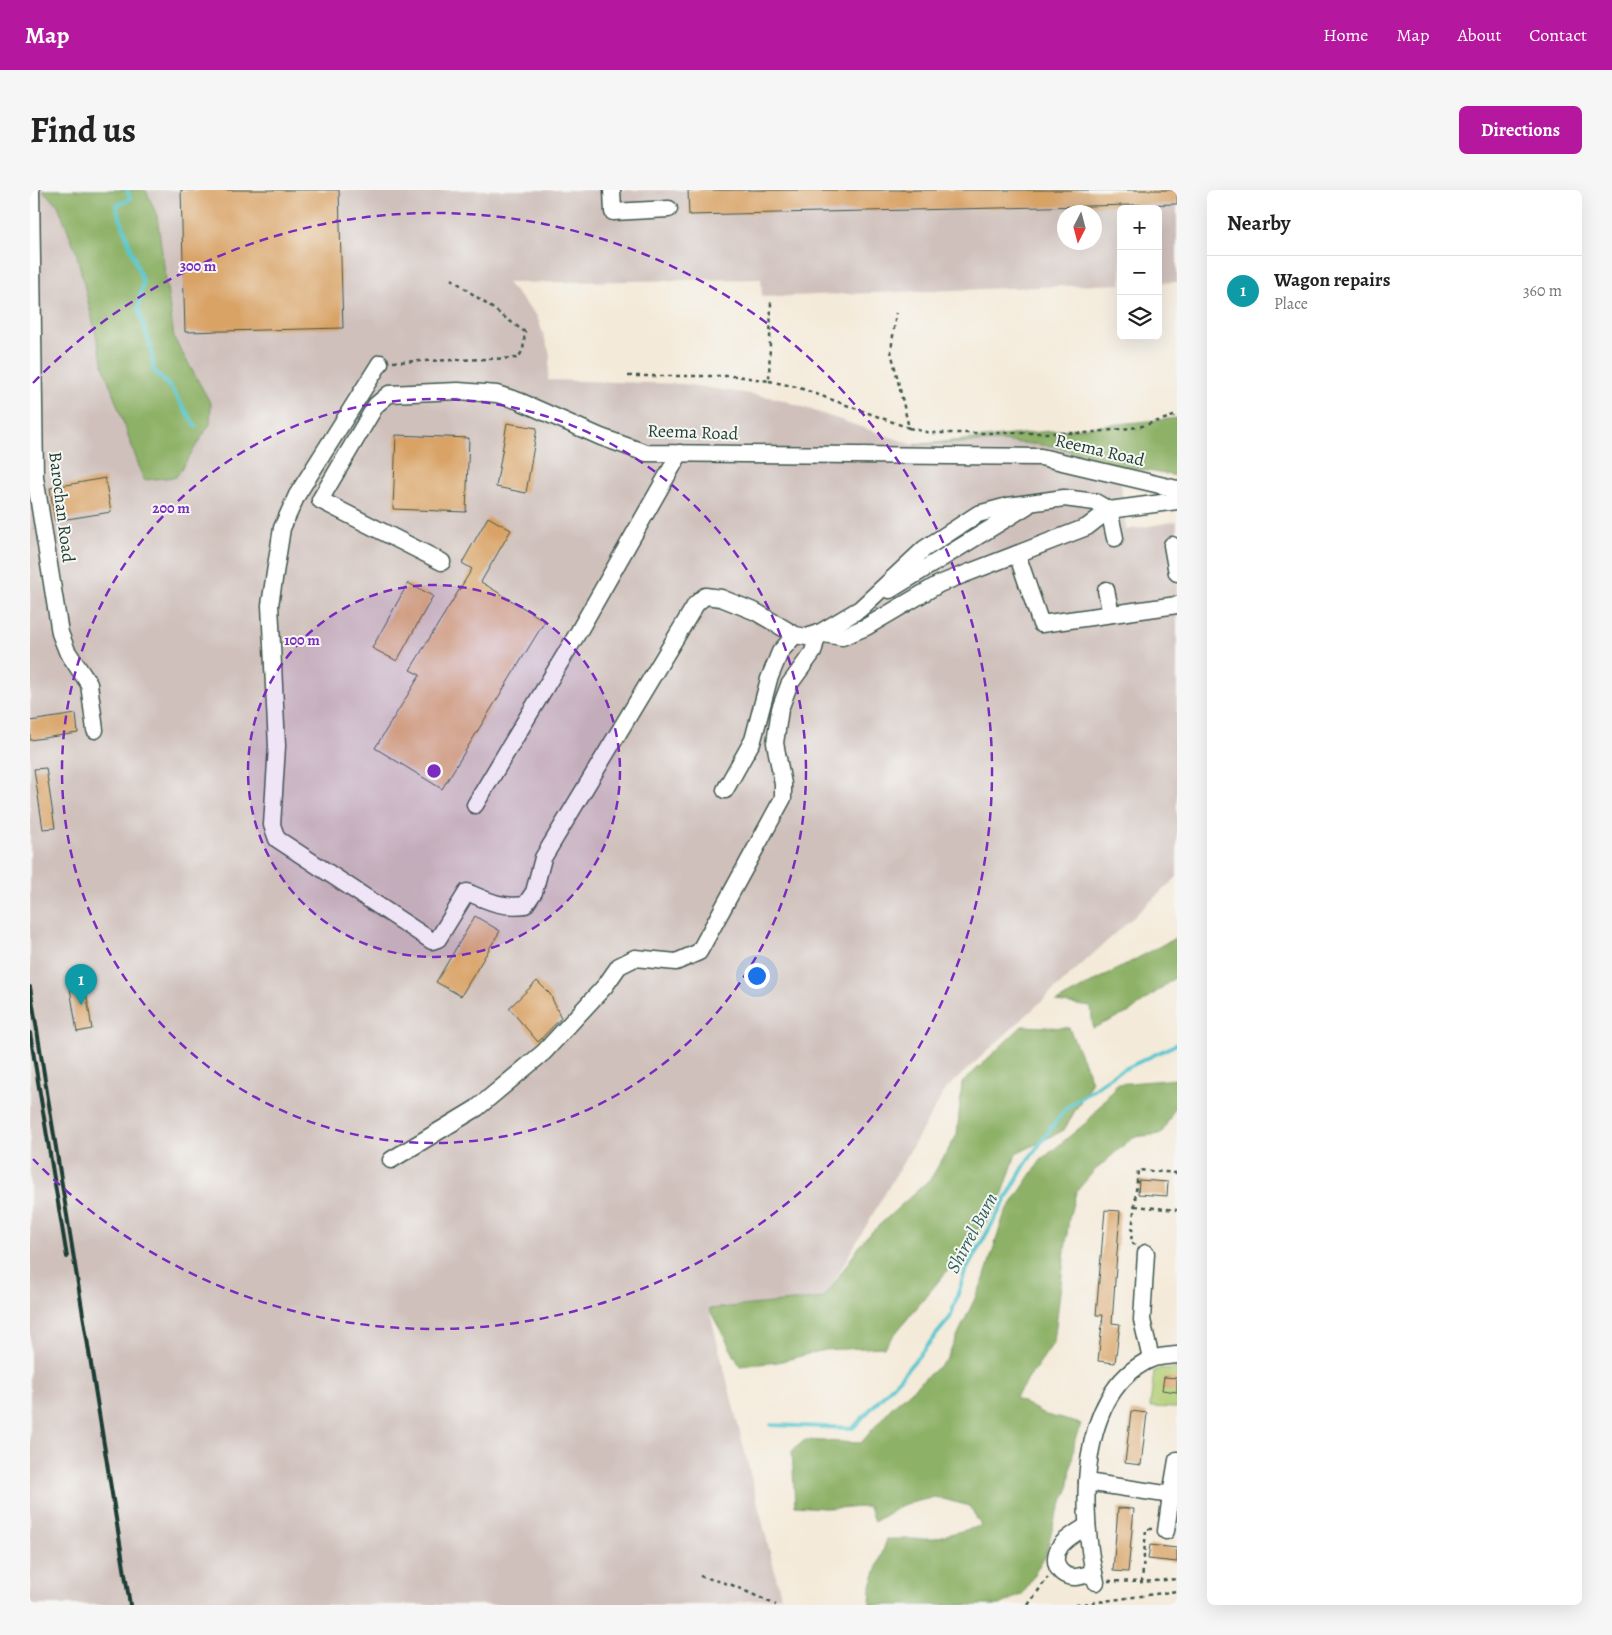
<!DOCTYPE html>
<meta charset="utf-8">
<style>
:root{--surface:#fff;--page:#f6f6f6;--text:#222;--muted:#767676;--line:#e0e0e0;--accent:#b5179e}
body{margin:0;font-family:Alegreya,serif;background:var(--page);color:var(--text)}
.controls{position:absolute;right:15px;top:15px;display:grid;overflow:hidden;border-radius:8px;box-shadow:0 5px 20px #0002}
.controls button{width:45px;height:45px;display:grid;place-items:center;padding:0;border:0;border-bottom:1px solid var(--line);background:var(--surface);color:var(--text);font:25px sans-serif}
.compass{position:absolute;left:1027px;top:15px;width:45px;height:45px;border-radius:50%;background:var(--surface);box-shadow:0 5px 20px #0002;rotate:186deg}
.you{position:absolute;left:726px;top:785px;width:18px;height:18px;margin:-12px;border:4px solid #fff;border-radius:50%;background:#1a73e8;box-shadow:0 0 0 8px #1a73e833}
.badge{display:grid;place-items:center;width:32px;height:32px;border-radius:50%;background:var(--accent);color:#fff;font-size:16px;font-weight:700}
.pin{position:absolute;translate:-50% -41px;filter:drop-shadow(0 1px 2px #0008)}
.pin::after{content:'';position:absolute;top:26px;width:18px;height:15px;background:inherit;clip-path:polygon(0 0,100% 0,50% 100%)}
.list{margin:0;padding:0;list-style:none}
h2{display:flex;justify-content:space-between;align-items:center;height:65px;margin:0;padding:0 20px;font-size:21px}
h2 small{font-size:16px;font-weight:400;color:var(--muted)}
.list li{display:grid;grid-template-columns:32px 1fr auto;gap:15px;align-items:center;box-sizing:border-box;height:70px;padding:0 20px;border-top:1px solid var(--line)}
.list b{display:block;font-size:19px;white-space:nowrap}
.list p{margin:0;font-size:16px;white-space:nowrap;color:var(--muted)}
.list em{font-size:16px;font-style:normal;color:var(--muted)}
.icon{flex:none;width:28px;height:28px;fill:none;stroke:currentColor;stroke-width:2;stroke-linecap:round;stroke-linejoin:round}
.map{position:relative;flex:none;width:1147px;height:1415px;overflow:hidden;border-radius:8px}
header{display:flex;align-items:center;gap:30px;box-sizing:border-box;height:70px;padding:0 25px;background:var(--accent);color:#fff}
header strong{font-size:24px}
nav{display:flex;gap:28px;margin-inline-start:auto;font-size:18px}
.intro{display:flex;align-items:center;justify-content:space-between;box-sizing:border-box;height:120px;padding:0 30px}
h1{margin:0;font-size:35px}
.button{padding:12px 22px;border-radius:8px;background:var(--accent);color:#fff;font-size:18px;font-weight:700}
main{display:flex;gap:30px;padding:0 30px}
aside{flex:1;background:var(--surface);border-radius:8px;box-shadow:0 5px 20px #0002}
.map>svg:first-child{display:block}
</style>
<header>
<strong>Map</strong>
<nav><a>Home</a><a>Map</a><a>About</a><a>Contact</a></nav>
</header>
<div class="intro"><h1>Find us</h1><a class="button">Directions</a></div>
<main>
<div class="map">
<svg width="1147" height="1415" viewBox="0 0 1147 1415">
<rect width="100%" height="100%" fill="#f6f6f2"/>
<filter id="ink" filterUnits="userSpaceOnUse"><feTurbulence type="fractalNoise" baseFrequency=".02" numOctaves="2"/><feDisplacementMap in="SourceGraphic" scale="10" xChannelSelector="R" yChannelSelector="G"/><feConvolveMatrix kernelMatrix="1 2 1 2 8 2 1 2 1" color-interpolation-filters="sRGB"/></filter>
<filter id="wash" filterUnits="userSpaceOnUse"><feTurbulence type="fractalNoise" baseFrequency=".0096" numOctaves="4" result="noise"/><feDisplacementMap in="SourceGraphic" scale="20" xChannelSelector="R" yChannelSelector="G"/><feGaussianBlur stdDeviation="1.12" result="paint"/><feColorMatrix in="noise" values="0 0 0 0 0 0 0 0 0 0 0 0 0 0 0 0 0 1.4 0 .05"/><feComposite in="paint" operator="in"/></filter>
<g filter="url(#wash)">
<rect width="100%" height="100%" fill="#f4ead9"/>
<path fill="#cfc0bb" fill-rule="evenodd" d="M0,0H12L28,15L46,61L180,234L181,214L144,148L127,26L116,0H1147V92L1128,93V19H1091V94L732,107L731,89L477,93L507,126L520,164L518,190L653,194L746,208L884,255L970,251L1023,256L1089,276L1096,340L1147,331V687L916,899L794,1108L679,1119L751,1406L692,1415H0ZM1034,22H1064V52H1034Z"/>
<path fill="#b2ce75" stroke="#688654" d="M1132,1178L1139,1180L1147,1178V1218L1120,1217L1124,1181Z"/>
<g fill="#8db166" stroke="#56774d">
<path d="M12,0H116L127,26L144,148L181,214L180,234L146,287L114,290L74,178L46,61L28,15Z"/>
<path d="M1147,228V286L1089,276L1023,256L970,251L884,255Z"/>
<path d="M1147,747V786L1100,822L1063,838L1061,817L1026,812Z"/>
<path d="M992,836L1039,838L1062,891L1034,940L986,964L970,1012L946,1046L854,1157L794,1160L748,1172L710,1176L679,1119L794,1108L835,1048L901,988L927,945L932,893Z"/>
<path d="M1147,889V914L1131,944L1103,947L1063,982L1046,1002L1039,1028L1024,1152L985,1208L1016,1225L1051,1234L1045,1249L1038,1300L1025,1328L1016,1364L993,1404L970,1415H840L841,1396L857,1349H901L951,1336L940,1316L905,1307L872,1315L844,1332L839,1317L794,1318L765,1316L762,1261L775,1250L831,1253L861,1218L916,1170L954,1089L974,1025L1011,970L1058,931L1087,894Z"/>
</g>
<g fill="none" stroke-linecap="round" stroke-linejoin="round">
<g stroke="#5ac7cf" stroke-width="4">
<path d="M97,0L100,9L86,16L113,93L108,119L121,157L124,181L141,198L166,237"/>
<path d="M741,1235L823,1238L876,1181L920,1128L935,1082L996,973L1035,919L1084,884L1147,854"/>
</g>
</g>
<g id="blocks">
<g fill="#d9a366">
<path d="M151,0H309L313,138L155,142Z"/>
<path d="M658,0H1147V14L659,25Z"/>
<path d="M477,233L507,238L496,303L466,297Z"/>
<path d="M366,245L439,248L436,322L363,319Z"/>
<path d="M75,288L81,322L25,331L20,298Z"/>
<path d="M458,327L481,340L451,392L515,431L412,599L345,558L390,485L380,480L442,379L432,373Z"/>
<path d="M378,393L403,406L367,471L342,458Z"/>
<path d="M46,524L48,543L0,550V531Z"/>
<path d="M16,578L25,638L13,639L4,579Z"/>
<path d="M445,726L470,741L431,806L406,792Z"/>
<path d="M54,789L62,839L47,842L39,792Z"/>
<path d="M507,791L520,804L531,828L508,852L479,818Z"/>
<path d="M1109,990L1138,992L1137,1006L1108,1004Z"/>
<path d="M1075,1020L1090,1021L1082,1133L1090,1134L1085,1173L1068,1171L1073,1125H1066Z"/>
<path d="M1134,1187L1147,1188V1202L1132,1200Z"/>
<path d="M1101,1221L1117,1223L1111,1275L1095,1273Z"/>
<path d="M1088,1318L1104,1319L1098,1382L1083,1381Z"/>
<path d="M1120,1355L1147,1358V1372L1118,1369Z"/>
</g>
</g>
</g>
<g filter="url(#ink)">
<use href="#blocks" fill-opacity="0" stroke="#3f574d" stroke-width="1"/>
<g fill="none" stroke-linecap="round" stroke-linejoin="round">
<g stroke="#3f574d" stroke-width="19">
<g id="minor">
<path d="M1,0L5,287L30,443L37,461L59,494L65,540"/>
<path d="M582,0L583,22L639,19"/>
<path d="M350,173L267,305L252,338L240,415L247,556L242,635L247,649L402,751L408,749L437,702C458,711 471,718 495,715L504,702L513,668L666,414L675,406L691,408L726,422L765,445L777,447L791,442L830,419L894,359L948,324L978,316L1034,308L1065,312L1079,320"/>
<path d="M1079,320L1085,348"/>
<path d="M1142,355L1147,383"/>
<path d="M987,364L1011,434L1147,415"/>
<path d="M412,372L290,310L346,215L359,204L428,201L467,204L489,211L571,247L616,263L1011,267L1147,299"/>
<path d="M860,400L997,316"/>
<path d="M1076,400L1081,424"/>
<path d="M788,443L812,447L836,437L909,394L1057,337L1079,320L1147,311"/>
<path d="M695,600L723,550L739,489L750,462L765,445"/>
<path d="M445,615L549,441L650,263"/>
<path d="M361,970L447,918L514,862L575,796L589,776L605,768L646,772L669,762L753,608V594L745,553L750,519L759,495L783,462L788,443"/>
<path d="M1116,1063L1112,1130L1121,1169"/>
<path d="M1057,1292L1141,1305L1147,1270"/>
<path d="M1057,1336C1049,1341 1038,1347 1031,1355C1021,1368 1026,1386 1044,1387C1050,1387 1058,1384 1064,1383"/>
<path d="M1136,1341L1141,1305"/>
<path d="M1066,1392C1050,1326 1046,1203 1121,1169C1128,1166 1139,1166 1147,1165"/>
</g>
</g>
<g stroke="#3f574d" stroke-width="2.5" stroke-dasharray="4 4" stroke-linecap="butt">
<path d="M363,172L488,168L493,160L495,142L422,89"/>
<path d="M598,186H706L739,191L741,111"/>
<path d="M739,191L767,197L879,238L861,161L866,123"/>
<path d="M879,238L901,243H1056L1109,237L1147,225"/>
<path d="M1105,1016L1147,1020"/>
<path d="M1105,1055L1101,1052L1108,980L1147,983"/>
<path d="M1122,1339H1116L1112,1392L1147,1389"/>
<path d="M670,1386L702,1395L746,1415"/>
<path d="M1078,1391L1112,1392"/>
<path d="M998,1415L1018,1387"/>
<path d="M1046,1415L1147,1401"/>
</g>
<use href="#minor" stroke="#fff" stroke-width="16"/>
<g stroke="#1f3d34" stroke-width="4">
<path d="M0,797L100,1415"/>
<path d="M0,843L37,1067"/>
</g>
</g>
</g>
<circle cx="404" cy="581" r="186" fill="#7b2cbf" fill-opacity=".12"/>
<g fill="none" stroke="#7b2cbf" stroke-width="2.5" stroke-dasharray="9 6">
<circle cx="404" cy="581" r="186"/>
<circle cx="404" cy="581" r="372"/>
<path d="M3 193A558 558 0 1 1 3 969"/>
</g>
<g text-anchor="middle" dominant-baseline="central" stroke-width="4" stroke-linejoin="round" paint-order="stroke">
<g font-size="18" fill="#1f3d34" stroke="#f6f6f2">
<text transform="translate(663 242) rotate(2)">Reema Road</text>
<text transform="translate(1070 260) rotate(13)">Reema Road</text>
<text transform="translate(32 317) rotate(83)">Barochan Road</text>
</g>
<g font-size="19" font-style="italic" fill="#2e605b" stroke="#f6f6f2">
<text transform="translate(942 1043) rotate(-62)">Shirrel Burn</text>
</g>
</g>
<circle cx="404" cy="581" r="8" fill="#7b2cbf" stroke="#f6f6f2" stroke-width="2.5"/>
<g font-size="15" text-anchor="middle" font-weight="bold" fill="#7b2cbf" stroke="#f6f6f2" stroke-width="4" stroke-linejoin="round" paint-order="stroke">
<text x="168" y="81">300 m</text>
<text x="141" y="323">200 m</text>
<text x="272" y="455">100 m</text>
</g>
</svg>
<div class="controls">
<button>+</button>
<button>−</button>
<button><svg class="icon" aria-label="layers" viewBox="0 0 24 24"><path d="M12 4l9 5-9 5-9-5zM3 14l9 5 9-5"/></svg></button>
</div>
<svg class="compass" viewBox="-18 -18 36 36"><path d="M0-13l5 13h-10z" fill="#e53935"/><path d="M0 13l5-13h-10z" fill="#767676"/></svg>
<div class="you"></div>
<div class="pin badge" style="left:51px;top:815px;background:#0f9aa8">1</div>
</div>
<aside>
<h2>Nearby<small></small></h2>
<ul class="list">
<li><span class="badge" style="background:#0f9aa8">1</span><div><b>Wagon repairs</b><p>Place</p></div><em>360 m</em></li>
</ul>
</aside>
</main>
